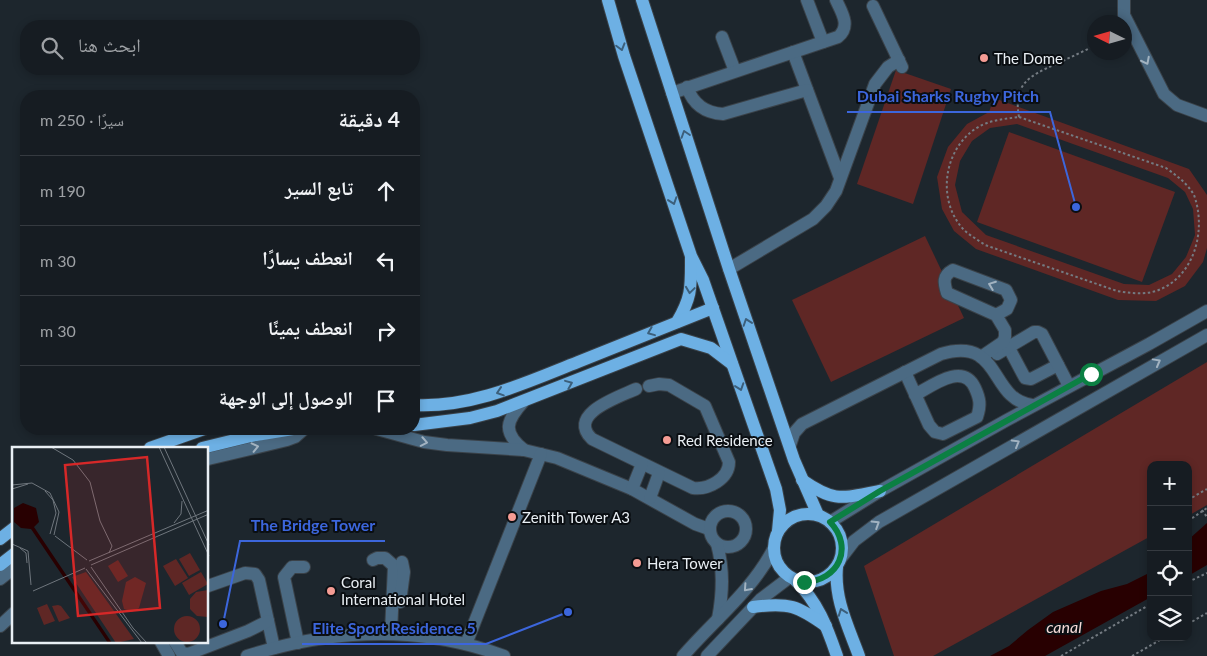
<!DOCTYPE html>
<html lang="ar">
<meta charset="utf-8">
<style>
:root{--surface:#161c22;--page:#1f252a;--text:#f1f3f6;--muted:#9ea1a5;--line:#353a40}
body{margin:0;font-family:Lato,"Noto Naskh Arabic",sans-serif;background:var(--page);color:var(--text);direction:rtl}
.controls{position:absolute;right:15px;bottom:15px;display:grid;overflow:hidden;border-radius:10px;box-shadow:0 2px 8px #0003}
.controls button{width:45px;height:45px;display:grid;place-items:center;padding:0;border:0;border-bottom:1px solid var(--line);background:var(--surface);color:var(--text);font:25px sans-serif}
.compass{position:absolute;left:1087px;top:15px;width:45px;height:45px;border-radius:50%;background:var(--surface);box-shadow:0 2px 8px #0003;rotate:275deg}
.stop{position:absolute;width:15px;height:15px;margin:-11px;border:4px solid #0b8043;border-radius:50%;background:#fff}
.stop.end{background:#0b8043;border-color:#fff;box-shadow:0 1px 5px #0008}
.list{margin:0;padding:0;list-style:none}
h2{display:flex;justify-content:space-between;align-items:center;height:65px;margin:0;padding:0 20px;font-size:21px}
h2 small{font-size:16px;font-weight:400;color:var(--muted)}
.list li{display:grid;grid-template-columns:32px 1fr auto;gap:15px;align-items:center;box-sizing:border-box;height:70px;padding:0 20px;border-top:1px solid var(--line)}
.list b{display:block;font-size:19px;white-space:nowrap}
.list em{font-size:16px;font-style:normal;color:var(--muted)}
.icon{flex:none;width:28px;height:28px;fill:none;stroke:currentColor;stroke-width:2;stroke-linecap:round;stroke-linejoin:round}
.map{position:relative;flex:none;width:1207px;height:656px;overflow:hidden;direction:ltr}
.search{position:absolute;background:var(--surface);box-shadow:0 2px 8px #0003;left:20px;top:20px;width:400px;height:55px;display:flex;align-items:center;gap:12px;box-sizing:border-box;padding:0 18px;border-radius:20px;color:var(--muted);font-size:19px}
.panel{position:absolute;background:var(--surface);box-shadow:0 2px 8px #0003;left:20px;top:90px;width:400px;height:345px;border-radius:20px;direction:rtl}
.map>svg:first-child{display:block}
</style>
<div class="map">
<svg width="1207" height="656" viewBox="0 0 1207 656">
<rect width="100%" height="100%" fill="#1d262d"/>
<g fill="#5f2725" fill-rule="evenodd">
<path d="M896,70L951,89L913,204L857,184Z"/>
<path d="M994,98L1189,169L1207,195V248L1203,262L1185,286L1156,301L1118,300L976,249L954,231L942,209L937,177L948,147L967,124L989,112ZM1017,124L1168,178L1185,192L1193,209L1195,235L1186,257L1172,274L1149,285L1124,284L986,235L962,212L955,185L960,161L972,141L990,128Z"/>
<path d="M1009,132L1175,192L1142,282L977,222Z"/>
<path d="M925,236L964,318L831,382L792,300Z"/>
<path d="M1207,362V505L1188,516V465H1151V536L933,656H894L864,566Z"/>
</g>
<g fill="#280001">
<path d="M1207,523V565L1188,576V540Z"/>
<path d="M1151,572V597L1045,656H990L1009,646L1028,630L1053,612L1101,591L1127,584Z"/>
</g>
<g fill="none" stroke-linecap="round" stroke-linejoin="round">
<g stroke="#3a4249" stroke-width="14">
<g id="minor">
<path d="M807,0L823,42"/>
<path d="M1124,0V15L1164,94L1177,105L1207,116"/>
<path d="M873,6L902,67"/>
<path d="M722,37L735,71"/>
<path d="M793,52L840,178"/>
<path d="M687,87C693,104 705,113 723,114L807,90"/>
<path d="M672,93L838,37C851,26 842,13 836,0"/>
<path d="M729,269L813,219L826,206L836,191L875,84L888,67L899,60"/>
<path d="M1009,348L1025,378L1031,379L1058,365"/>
<path d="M997,354L1034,332H1038L1042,334L1069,386"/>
<path d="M981,357L1003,342L1005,337V330L996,315L947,293C944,283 942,276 953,270L1006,290L1011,300L1007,309L996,315"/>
<path d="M905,372L929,425L935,432L943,434L977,417C981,405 980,399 975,388C963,362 933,385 915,395"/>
<path d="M636,389C619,397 566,414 592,439L693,488C708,490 729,479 729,462L705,406L669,385L659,384L649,386"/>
<path d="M523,402C506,421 502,432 524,450"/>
<path d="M377,429L424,442L447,445L524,450L557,458L632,489L695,524L709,529"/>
<path d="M790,445L794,433L802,424L941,354C1003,336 988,399 1032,405"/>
<path d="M208,459L287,440L295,437L304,429"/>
<path d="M632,489L642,464"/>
<path d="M650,498L659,473"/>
<circle cx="728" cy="529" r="18"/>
<path d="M830,522L880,491L1007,420L1149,344L1207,311"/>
<path d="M717,544C724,570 723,593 718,619"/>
<path d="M841,558L854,541L879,522L1207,335"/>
<path d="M373,560L377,558H385L394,566L391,633"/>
<path d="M0,579L14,568"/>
<path d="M208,586L245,573L255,574L259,580L274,648"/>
<path d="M400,602L404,572L402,562"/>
<path d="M0,626L14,613"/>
<path d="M161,642L169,656"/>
<path d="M175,642L182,653L188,654L248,631L268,621"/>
<path d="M298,643L284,577L292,567H304"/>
<path d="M466,644L541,454"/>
<path d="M247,656C332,629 420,625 504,656"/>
<path d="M683,656C714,620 752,591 774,548"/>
<path d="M707,656L761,599L790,577"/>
</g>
</g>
<g stroke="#3a4249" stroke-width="14">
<g id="major">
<path d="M608,0L624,56L691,256L703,280L776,489L780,510L778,531"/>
<path d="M642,0L729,269L794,460L818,515"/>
<path d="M677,322C692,297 691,287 691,258"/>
<path d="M414,405C472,408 525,383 578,362C623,344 668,326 713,308"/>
<path d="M414,425L470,418L497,411L681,339L711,348L732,364"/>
<path d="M150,448L204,429"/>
<path d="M202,448L251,436L293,429"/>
<path d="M802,480C835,503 842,498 880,491"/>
<circle cx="808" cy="548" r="34"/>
<path d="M0,539L14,528"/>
<path d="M0,565L14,554"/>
<path d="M837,567C834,599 848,626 859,656"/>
<path d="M795,580C818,602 827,627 837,656"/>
<path d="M753,607C789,602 798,606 826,626"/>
</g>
</g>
<g stroke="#747b82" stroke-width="2" stroke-dasharray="2.5 2.5" stroke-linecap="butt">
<path d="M1019,117L1166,168C1177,176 1187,183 1194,195C1207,231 1194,278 1156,291C1143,295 1130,293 1117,291L985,245C978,240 971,236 965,231C937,203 942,152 975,129C988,120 1004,119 1019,117Z"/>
<path d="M1019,117C1013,84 1029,76 1056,64C1069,58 1082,52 1094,46"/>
<path d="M1188,500L1207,489"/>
<path d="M1202,510L1207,517"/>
<path d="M1188,521L1207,508"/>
<path d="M1188,582L1207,573"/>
<path d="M1188,624L1207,613"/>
<path d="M1061,656L1151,604"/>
<path d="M1132,656L1165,637"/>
</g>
<use href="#minor" stroke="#4b6a83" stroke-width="12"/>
<use href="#major" stroke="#6db0e4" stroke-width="12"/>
</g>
<defs><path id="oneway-chevron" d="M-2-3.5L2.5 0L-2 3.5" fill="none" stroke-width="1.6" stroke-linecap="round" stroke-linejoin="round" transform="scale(1.25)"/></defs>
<g stroke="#3c5f7b">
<use href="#oneway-chevron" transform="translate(621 47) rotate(74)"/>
<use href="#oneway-chevron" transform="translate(685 134) rotate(-108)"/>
<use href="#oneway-chevron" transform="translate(673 201) rotate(71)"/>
<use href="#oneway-chevron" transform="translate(690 290) rotate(98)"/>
<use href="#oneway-chevron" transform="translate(747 322) rotate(-109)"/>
<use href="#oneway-chevron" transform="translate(651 332) rotate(158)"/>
<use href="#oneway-chevron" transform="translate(569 384) rotate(-22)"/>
<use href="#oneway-chevron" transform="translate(740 387) rotate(71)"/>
<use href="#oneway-chevron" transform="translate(500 392) rotate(162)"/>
<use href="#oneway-chevron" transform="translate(842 612) rotate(-110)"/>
</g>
<g stroke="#a2b3c1">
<use href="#oneway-chevron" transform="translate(1146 61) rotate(63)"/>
<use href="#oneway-chevron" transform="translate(992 285) rotate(-159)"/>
<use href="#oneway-chevron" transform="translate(1157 362) rotate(-29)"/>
<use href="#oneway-chevron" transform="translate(424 442) rotate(11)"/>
<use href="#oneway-chevron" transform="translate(1016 443) rotate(-30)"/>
<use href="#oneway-chevron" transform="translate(255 447) rotate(-13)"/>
<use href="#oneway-chevron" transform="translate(876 524) rotate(-32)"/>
<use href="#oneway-chevron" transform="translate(747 588) rotate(132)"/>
</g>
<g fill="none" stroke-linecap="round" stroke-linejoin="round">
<path stroke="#0b8043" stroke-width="6" d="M804,582C839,581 854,547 830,522L880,491L1091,374"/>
</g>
<g fill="#f59c94" stroke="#0a0e12" stroke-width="2">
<circle cx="984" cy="58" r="5"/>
<circle cx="667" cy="440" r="5"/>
<circle cx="512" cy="517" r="5"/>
<circle cx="637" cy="563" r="5"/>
<circle cx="331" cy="591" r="5"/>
</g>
<g text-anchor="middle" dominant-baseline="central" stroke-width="4" stroke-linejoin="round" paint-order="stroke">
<g font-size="15" fill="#e9eff4" stroke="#0a0e12" text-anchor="start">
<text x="994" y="58">The Dome</text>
<text x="677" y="440">Red Residence</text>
<text x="522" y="517">Zenith Tower A3</text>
<text x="647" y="563">Hera Tower</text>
<text x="341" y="582">Coral<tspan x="341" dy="17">International Hotel</tspan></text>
</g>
<g font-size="16" font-style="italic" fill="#f4d9d6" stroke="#0a0e12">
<text x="1064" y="626">canal</text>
</g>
</g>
<g transform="translate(12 447)">
<rect width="196" height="196" fill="#1d262d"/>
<path d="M178,106L188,123L177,129L167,112ZM164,112L176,131L163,139L151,119ZM106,113L116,129L106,135L96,119ZM74,125L122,192L104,196L60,130ZM189,125L196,137L177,148L170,136ZM123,130L134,136L127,161L120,165L112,162L110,154L114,135ZM196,143V170L185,169L178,162V152L184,145ZM35,157L43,174L32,178L25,161ZM46,158L49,159L58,171L47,175L40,159ZM162 182a13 13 0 1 1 26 0a13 13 0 1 1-26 0Z" fill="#5f2725"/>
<path d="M11,56L24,61L27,75L22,80L100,196H96L19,82L9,81L2,75V61Z" fill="#280001"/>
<path fill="none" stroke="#6f767d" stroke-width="1" d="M39,0L61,13L78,35L88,74L100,99L97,106M147,0L197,109M152,0L197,98M0,38L20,36L38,46L47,65L42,88M0,42L16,37M33,44L41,53L44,66L38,87M162,76L169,67L170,54M43,89L75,113M0,97L16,104L19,138M8,101L14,106L15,116M77,114L197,63M79,118L197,67M79,120L121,181L135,196M74,122L130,196M21,144L73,121"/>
<path fill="#d62828" fill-opacity="0.15" stroke="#d62828" stroke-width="2.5" d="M135,10L148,161L66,169L53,18Z"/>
<rect width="196" height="196" fill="none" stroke="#e9eff4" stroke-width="2.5"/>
</g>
<path fill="none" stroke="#3c66dc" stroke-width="2" d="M1076 207L1050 112H847M223 624L240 541H385M568 612L486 644H302"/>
<g fill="#3c66dc" stroke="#0a0e12" stroke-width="2">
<circle cx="1076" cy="207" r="5"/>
<circle cx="223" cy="624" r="5"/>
<circle cx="568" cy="612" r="5"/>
</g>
<g font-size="16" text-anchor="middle" font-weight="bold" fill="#3c66dc" stroke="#0a0e12" stroke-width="4" stroke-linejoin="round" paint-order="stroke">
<text x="948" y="102">Dubai Sharks Rugby Pitch</text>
<text x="313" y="531">The Bridge Tower</text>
<text x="394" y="634">Elite Sport Residence 5</text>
</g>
</svg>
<div class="controls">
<button>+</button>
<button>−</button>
<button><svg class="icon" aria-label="locate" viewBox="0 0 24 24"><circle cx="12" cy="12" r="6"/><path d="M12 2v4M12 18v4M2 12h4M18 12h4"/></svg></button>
<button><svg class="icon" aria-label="layers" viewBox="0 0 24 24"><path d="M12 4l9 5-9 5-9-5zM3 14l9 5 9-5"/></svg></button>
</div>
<svg class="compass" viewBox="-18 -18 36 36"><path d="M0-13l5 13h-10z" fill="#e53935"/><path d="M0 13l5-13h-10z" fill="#9ea1a5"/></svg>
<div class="stop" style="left:1091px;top:374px"></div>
<div class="stop end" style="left:804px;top:582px"></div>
<div class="search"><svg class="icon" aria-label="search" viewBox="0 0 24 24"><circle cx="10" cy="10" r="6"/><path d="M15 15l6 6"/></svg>ابحث هنا</div>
<section class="panel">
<h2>4 دقيقة<small>سيرًا · 250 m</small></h2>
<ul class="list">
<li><svg class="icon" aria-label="ahead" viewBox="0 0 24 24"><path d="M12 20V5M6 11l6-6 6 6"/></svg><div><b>تابع السير</b></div><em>190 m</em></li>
<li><svg class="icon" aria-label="left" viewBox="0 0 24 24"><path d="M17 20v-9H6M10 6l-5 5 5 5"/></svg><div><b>انعطف يسارًا</b></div><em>30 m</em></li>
<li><svg class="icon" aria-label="right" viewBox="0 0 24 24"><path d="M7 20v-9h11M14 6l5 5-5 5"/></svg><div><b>انعطف يمينًا</b></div><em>30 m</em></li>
<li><svg class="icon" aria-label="arrive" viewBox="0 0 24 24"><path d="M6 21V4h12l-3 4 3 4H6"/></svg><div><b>الوصول إلى الوجهة</b></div></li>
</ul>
</section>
</div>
